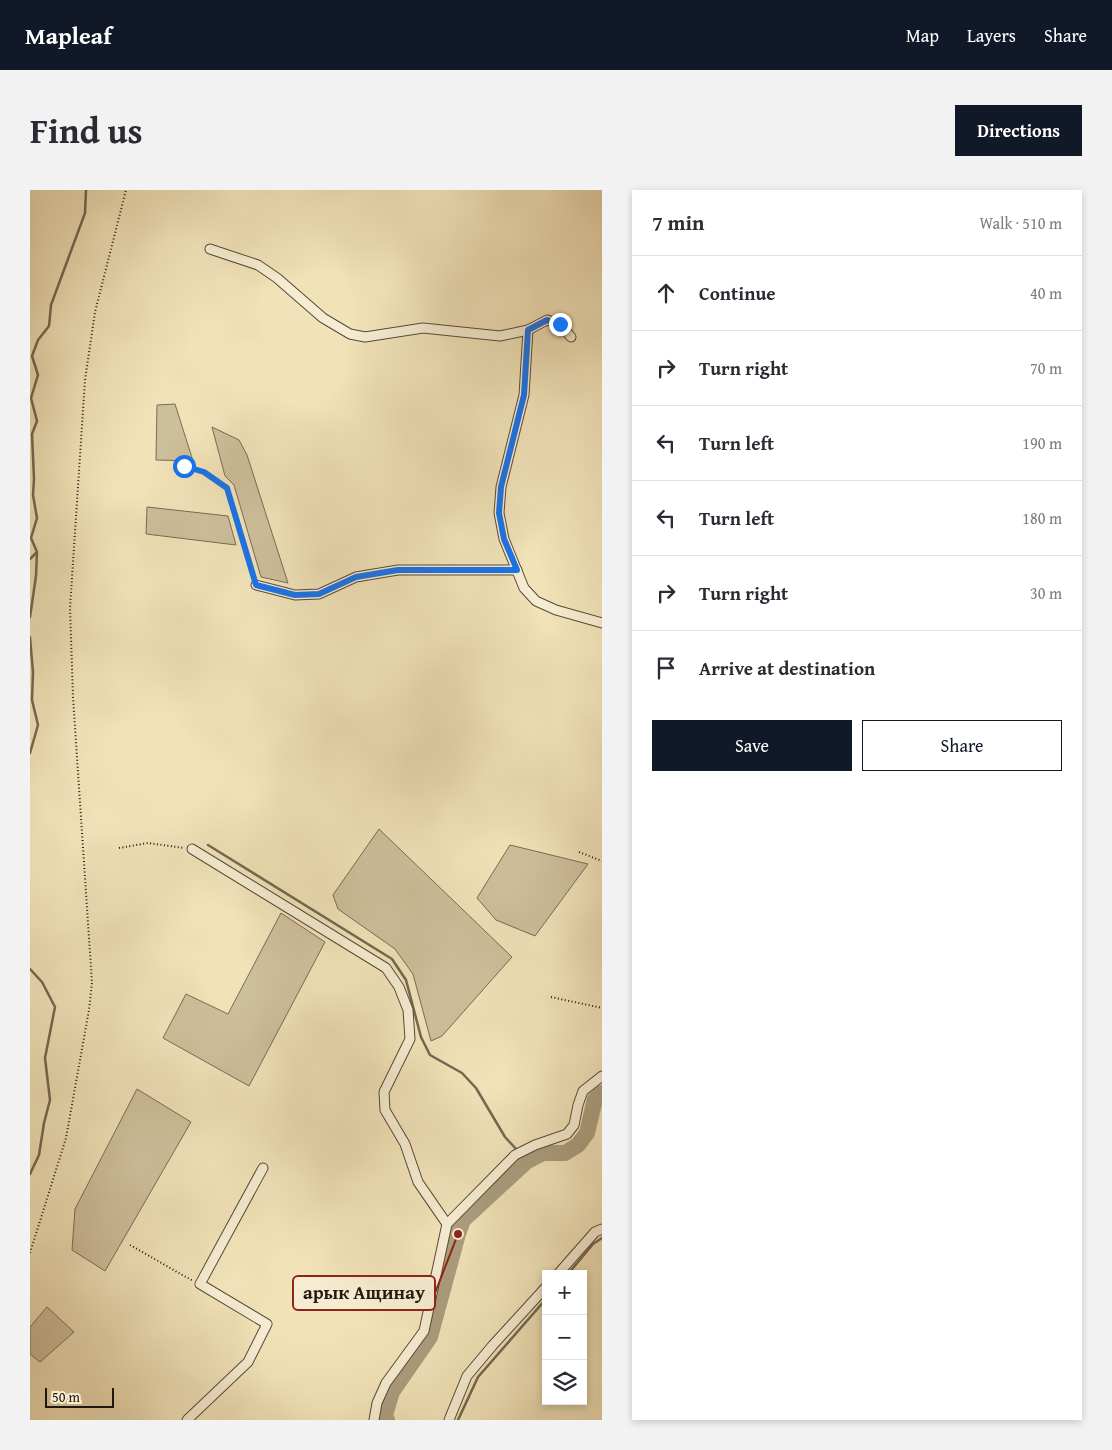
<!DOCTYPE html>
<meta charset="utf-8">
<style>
:root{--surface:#fff;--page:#f2f2f3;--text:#2b2b33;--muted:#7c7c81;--line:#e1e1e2;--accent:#111827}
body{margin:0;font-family:"Gentium Book Plus",serif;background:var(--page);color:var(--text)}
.controls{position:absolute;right:15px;bottom:15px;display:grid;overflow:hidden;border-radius:0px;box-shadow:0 2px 8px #0003}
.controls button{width:45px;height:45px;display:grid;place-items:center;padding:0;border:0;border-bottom:1px solid var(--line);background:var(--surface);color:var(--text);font:25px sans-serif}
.scale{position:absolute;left:15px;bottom:12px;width:69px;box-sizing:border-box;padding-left:5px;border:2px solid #22170e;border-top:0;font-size:14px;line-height:18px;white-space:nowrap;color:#22170e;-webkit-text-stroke:4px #f6ecd1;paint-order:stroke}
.stop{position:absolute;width:15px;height:15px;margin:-11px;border:4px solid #1a73e8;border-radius:50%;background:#fff}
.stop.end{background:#1a73e8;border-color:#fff;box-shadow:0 1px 5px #0008}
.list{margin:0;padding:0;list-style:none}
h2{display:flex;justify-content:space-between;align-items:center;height:65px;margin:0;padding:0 20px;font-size:21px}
h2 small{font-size:16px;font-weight:400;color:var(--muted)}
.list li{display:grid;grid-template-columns:32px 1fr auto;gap:15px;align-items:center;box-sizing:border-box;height:75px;padding:0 20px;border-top:1px solid var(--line)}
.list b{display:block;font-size:19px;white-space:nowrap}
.list em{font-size:16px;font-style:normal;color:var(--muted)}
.actions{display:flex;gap:10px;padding:15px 20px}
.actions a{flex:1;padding:11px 0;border:1px solid var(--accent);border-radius:0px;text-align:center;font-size:18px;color:var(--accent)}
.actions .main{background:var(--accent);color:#fff}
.icon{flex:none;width:28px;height:28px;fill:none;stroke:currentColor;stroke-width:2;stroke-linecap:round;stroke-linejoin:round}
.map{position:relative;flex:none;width:572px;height:1230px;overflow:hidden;border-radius:0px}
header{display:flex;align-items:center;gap:30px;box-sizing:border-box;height:70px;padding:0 25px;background:var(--accent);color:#fff}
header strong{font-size:24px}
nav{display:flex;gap:28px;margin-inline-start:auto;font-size:18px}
.intro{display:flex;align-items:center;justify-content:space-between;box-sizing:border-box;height:120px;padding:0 30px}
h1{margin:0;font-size:35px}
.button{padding:12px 22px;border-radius:0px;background:var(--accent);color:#fff;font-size:18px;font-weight:700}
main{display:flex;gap:30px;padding:0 30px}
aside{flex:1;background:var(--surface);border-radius:0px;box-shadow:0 2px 8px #0003}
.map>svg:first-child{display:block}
</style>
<header>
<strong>Mapleaf</strong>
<nav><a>Map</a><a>Layers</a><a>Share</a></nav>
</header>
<div class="intro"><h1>Find us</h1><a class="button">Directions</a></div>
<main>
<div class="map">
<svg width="572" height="1230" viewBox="0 0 572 1230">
<rect width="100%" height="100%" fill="#f1e2b8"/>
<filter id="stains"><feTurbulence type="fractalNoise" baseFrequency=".004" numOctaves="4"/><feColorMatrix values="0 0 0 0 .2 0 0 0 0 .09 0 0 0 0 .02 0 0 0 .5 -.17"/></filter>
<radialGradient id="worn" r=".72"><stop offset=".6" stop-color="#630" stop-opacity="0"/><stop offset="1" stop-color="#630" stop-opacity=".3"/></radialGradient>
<g fill="#cebf9b" stroke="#786b54">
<path d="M145,214L163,271L126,270L127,215Z"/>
<path d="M182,237L209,250L217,265L258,393L231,387L204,295L195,286Z"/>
<path d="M117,317L198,326L206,355L116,344Z"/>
<path d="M349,639L482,767L412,846L401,851L383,784L365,759L308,719L303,705Z"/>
<path d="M480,655L558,674L505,746L466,730L447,708Z"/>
<path d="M251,723L295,752L219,896L133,848L156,804L198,824Z"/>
<path d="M107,899L161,932L75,1081L42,1060L45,1019Z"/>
<path d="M17,1117L44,1142L10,1172L0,1164V1137Z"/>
</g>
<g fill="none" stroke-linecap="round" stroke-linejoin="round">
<g stroke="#746751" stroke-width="2.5">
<path d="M0,369L6,363"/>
<path d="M0,427L6,386L7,362L1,348L7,328L3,305L4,289L2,244L7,231L1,208L8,185L2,166L8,150L19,136L21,115L55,23L56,0"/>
<path d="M0,447L3,482L2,510L8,535L0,563"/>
<path d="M178,655L362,769L376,790L391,847L400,865L432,883L446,898L475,947L488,961"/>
<path d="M0,779L12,792L25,817L15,868L20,910L14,933L9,965L0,984"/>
<path d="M491,965L497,971"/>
<path d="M538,1084L563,1054L572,1048"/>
<path d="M428,1230L448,1187L516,1109"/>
</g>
<path stroke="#ab9d7e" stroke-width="16" d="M357,1230L355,1225L362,1202L400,1147L428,1044L433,1030L497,971L513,963H535L548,955L557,943L565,909L572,903"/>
<g stroke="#564a38" stroke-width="11">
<g id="minor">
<path d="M180,59L228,75L247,88L293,128L320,144L335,147L393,138L470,146L498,140L517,130L530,134L541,147"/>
<path d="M498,140L494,205L471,297L469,323L474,349L494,398L506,411L526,420L572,433"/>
<path d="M226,395L265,405L289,404L326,387L368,380H487"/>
<path d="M162,659L356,778L369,797L378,820L380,849L354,902L355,920L375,954L388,992L417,1034"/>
<path d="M528,1084L565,1042L572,1039"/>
<path d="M157,1230L218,1172L237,1134L170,1094L233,978"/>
<path d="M344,1230L347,1213L356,1193L394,1141L417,1034L485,965L505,955L537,944L544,935L548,915L553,901L572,886"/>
<path d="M419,1230L437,1186L463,1155L516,1097"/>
</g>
</g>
<g stroke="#22170e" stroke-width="2" stroke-dasharray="1 2.5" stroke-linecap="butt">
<path d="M154,276L174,282L197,298L224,388"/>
<path d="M89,658L118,653L154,658"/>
<path d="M549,662L572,671"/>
<path d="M521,807L572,818"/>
<path d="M100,1055L163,1091"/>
<path d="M0,1063L36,948L59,820L62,793L43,507L40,418L55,190L65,122L96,0"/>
</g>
<use href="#minor" stroke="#f6ecd1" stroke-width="9"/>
</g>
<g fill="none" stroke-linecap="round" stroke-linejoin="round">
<path stroke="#1a73e8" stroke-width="6" d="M154,276L174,282L197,298L226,395L265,405L289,404L326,387L368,380H487L474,349L469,323L471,297L494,205L498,140L517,130L530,134"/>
</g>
<path fill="none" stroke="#8f2418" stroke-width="2" d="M428 1044L405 1103"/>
<circle fill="#8f2418" stroke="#f6ecd1" stroke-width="2" cx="428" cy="1044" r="5"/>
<rect fill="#f6ecd1" stroke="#8f2418" stroke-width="2" x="263" y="1086" width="142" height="34" rx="5"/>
<g font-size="19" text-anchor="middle" font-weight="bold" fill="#22170e">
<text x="334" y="1109">арык Ащинау</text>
</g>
<rect width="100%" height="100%" filter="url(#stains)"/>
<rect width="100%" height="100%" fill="url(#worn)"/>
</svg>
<div class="controls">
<button>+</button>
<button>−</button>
<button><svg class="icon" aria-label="layers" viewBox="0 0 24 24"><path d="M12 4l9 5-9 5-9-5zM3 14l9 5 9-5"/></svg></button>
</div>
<div class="scale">50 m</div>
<div class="stop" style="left:154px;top:276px"></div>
<div class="stop end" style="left:530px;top:134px"></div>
</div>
<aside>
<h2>7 min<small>Walk · 510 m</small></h2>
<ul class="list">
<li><svg class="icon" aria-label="ahead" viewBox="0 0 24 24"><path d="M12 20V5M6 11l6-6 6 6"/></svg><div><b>Continue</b></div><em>40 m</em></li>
<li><svg class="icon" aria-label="right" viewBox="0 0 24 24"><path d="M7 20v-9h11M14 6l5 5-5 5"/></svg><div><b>Turn right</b></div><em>70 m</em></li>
<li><svg class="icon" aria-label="left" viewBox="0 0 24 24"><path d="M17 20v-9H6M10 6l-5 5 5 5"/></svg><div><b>Turn left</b></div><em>190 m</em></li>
<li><svg class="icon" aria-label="left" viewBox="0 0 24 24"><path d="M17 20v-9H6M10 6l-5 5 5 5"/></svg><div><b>Turn left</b></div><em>180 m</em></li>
<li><svg class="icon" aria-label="right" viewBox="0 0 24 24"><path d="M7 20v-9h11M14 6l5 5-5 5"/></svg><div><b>Turn right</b></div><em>30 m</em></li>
<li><svg class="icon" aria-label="arrive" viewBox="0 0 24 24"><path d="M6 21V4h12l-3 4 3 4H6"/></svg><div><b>Arrive at destination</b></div></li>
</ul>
<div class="actions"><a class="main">Save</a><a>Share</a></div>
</aside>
</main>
